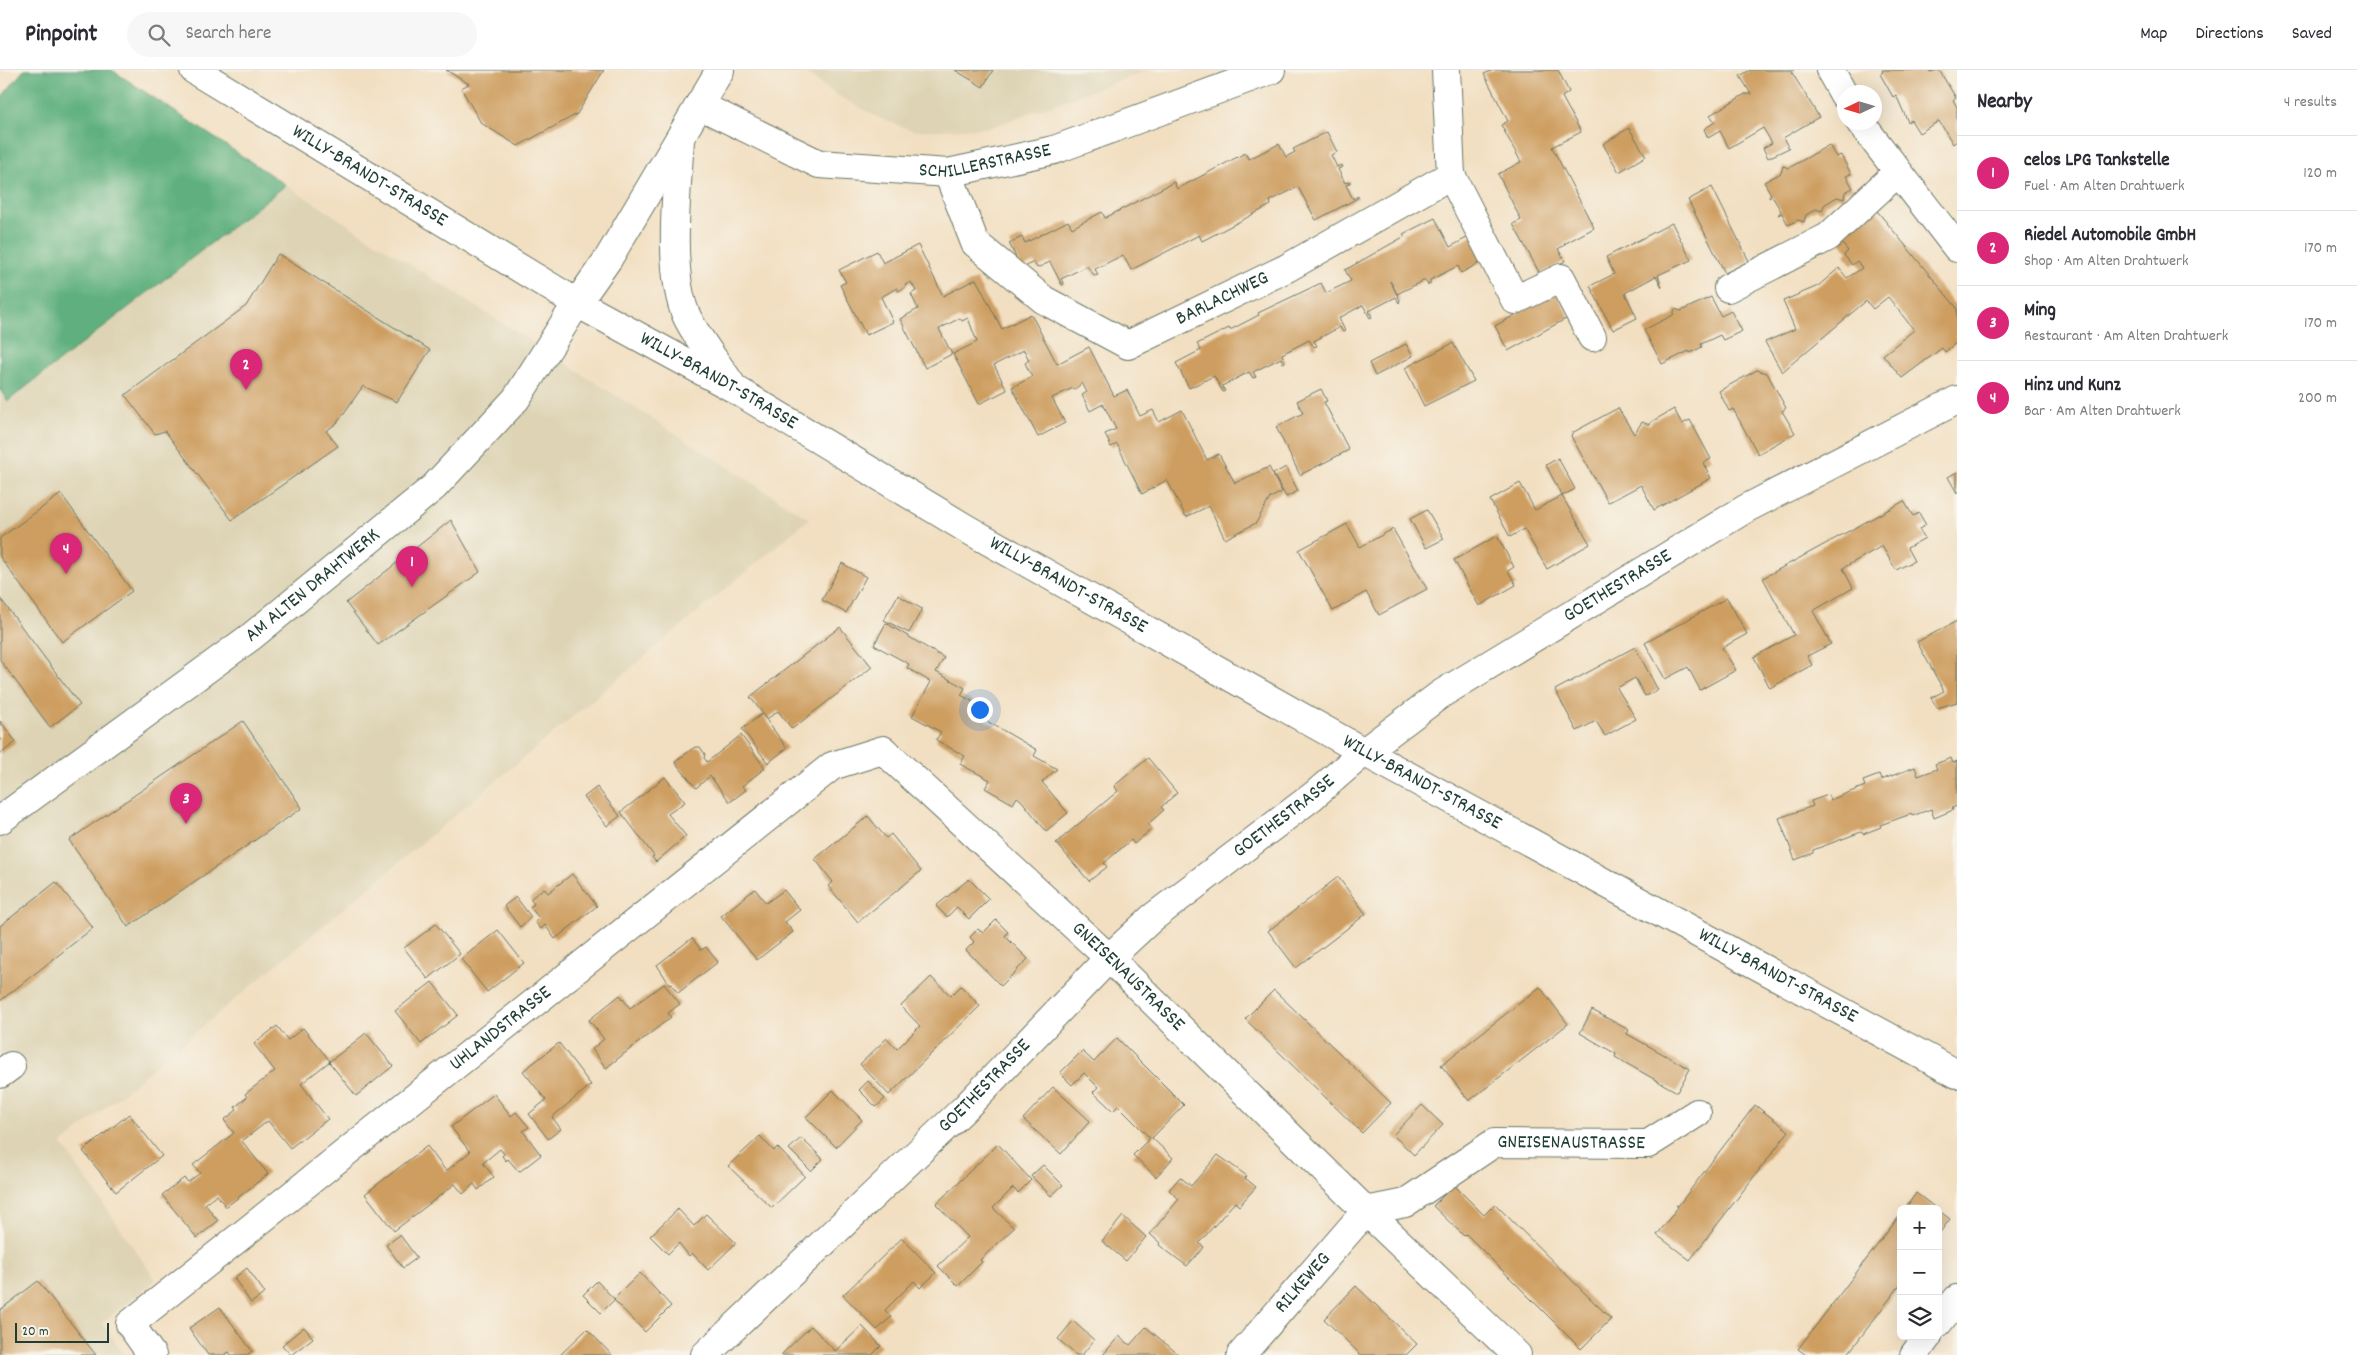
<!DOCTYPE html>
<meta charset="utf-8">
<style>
:root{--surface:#fff;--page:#f7f7f7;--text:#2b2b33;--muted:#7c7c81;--line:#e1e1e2;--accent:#db2777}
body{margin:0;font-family:Dekko,sans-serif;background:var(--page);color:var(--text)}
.controls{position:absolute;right:15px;bottom:15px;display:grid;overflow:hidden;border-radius:8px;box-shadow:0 5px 20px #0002}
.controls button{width:45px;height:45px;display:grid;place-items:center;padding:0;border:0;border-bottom:1px solid var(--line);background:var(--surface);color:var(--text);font:25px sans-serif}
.compass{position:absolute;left:1837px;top:15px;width:45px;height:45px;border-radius:50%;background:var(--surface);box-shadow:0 5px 20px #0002;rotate:266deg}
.scale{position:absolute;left:15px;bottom:12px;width:94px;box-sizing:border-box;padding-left:5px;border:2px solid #1f3d34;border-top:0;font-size:14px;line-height:18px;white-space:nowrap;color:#1f3d34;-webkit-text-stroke:4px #f7f3e8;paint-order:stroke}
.you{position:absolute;left:979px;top:639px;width:18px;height:18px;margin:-12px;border:4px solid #fff;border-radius:50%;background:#1a73e8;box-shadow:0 0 0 8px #1a73e833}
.badge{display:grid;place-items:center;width:32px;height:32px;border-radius:50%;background:var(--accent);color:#fff;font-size:16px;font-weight:700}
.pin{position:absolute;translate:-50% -41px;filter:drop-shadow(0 1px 2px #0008)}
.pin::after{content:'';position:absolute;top:26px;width:18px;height:15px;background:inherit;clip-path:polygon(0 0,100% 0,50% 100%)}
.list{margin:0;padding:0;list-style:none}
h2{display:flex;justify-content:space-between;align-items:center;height:65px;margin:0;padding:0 20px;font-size:21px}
h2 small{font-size:16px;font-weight:400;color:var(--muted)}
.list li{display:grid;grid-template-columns:32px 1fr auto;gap:15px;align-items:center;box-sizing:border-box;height:75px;padding:0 20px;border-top:1px solid var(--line)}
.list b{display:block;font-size:19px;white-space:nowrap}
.list p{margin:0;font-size:16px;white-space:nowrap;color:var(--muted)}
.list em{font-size:16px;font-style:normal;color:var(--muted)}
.icon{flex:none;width:28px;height:28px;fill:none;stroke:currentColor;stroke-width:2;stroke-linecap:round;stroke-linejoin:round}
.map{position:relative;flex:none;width:1957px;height:1285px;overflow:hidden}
header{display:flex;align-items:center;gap:30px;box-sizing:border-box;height:70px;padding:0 25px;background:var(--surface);border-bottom:1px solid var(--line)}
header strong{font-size:24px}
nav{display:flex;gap:28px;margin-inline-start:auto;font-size:18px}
.search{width:350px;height:45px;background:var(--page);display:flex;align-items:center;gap:12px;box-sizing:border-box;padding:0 18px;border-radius:28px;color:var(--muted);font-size:19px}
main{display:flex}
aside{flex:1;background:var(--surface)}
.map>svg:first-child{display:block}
</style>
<header>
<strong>Pinpoint</strong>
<div class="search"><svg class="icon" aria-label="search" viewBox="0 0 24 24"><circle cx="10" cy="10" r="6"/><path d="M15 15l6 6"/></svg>Search here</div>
<nav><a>Map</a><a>Directions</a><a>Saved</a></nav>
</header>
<main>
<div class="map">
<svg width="1957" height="1285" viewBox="0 0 1957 1285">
<rect width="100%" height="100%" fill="#f7f3e8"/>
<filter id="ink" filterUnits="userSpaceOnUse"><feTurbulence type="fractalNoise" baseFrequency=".02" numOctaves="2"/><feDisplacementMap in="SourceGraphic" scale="10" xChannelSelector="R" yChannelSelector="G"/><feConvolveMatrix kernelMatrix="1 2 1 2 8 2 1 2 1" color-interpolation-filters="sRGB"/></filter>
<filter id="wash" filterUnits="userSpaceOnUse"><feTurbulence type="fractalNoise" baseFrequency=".0096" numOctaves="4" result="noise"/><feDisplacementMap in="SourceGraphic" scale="20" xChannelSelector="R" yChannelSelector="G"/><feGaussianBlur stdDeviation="1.12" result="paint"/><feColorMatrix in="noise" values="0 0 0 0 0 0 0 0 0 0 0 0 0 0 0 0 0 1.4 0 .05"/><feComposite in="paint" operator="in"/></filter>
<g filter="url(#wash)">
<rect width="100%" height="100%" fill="#f2dfc1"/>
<g fill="#ded4b5">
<path d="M802,0H1148L988,58L914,61L877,47L835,24Z"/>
<path d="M286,115L809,449L62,1074L156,1210L102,1253L124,1285H0V320L9,331Z"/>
</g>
<path fill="#5eb07e" stroke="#3e7659" d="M24,0H112L286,115L8,331L0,320V29Z"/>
<g id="blocks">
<g fill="#ce9e60">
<path d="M446,0H604L577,44L518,76L481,53L461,18L469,14Z"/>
<path d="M955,0H993L983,17Z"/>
<path d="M1493,0H1558L1569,22L1562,27L1581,62L1552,77L1594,158L1564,174L1565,175L1558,179L1565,191L1540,204L1513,154L1521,150L1498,104L1521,92L1501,55L1508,51L1484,4Z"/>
<path d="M1750,0H1794L1791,1L1819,47L1783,68L1789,78L1768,88L1763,78L1772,73L1763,58L1729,78L1720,61L1708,68L1704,59L1715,52L1710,45L1745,24H1751L1740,6Z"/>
<path d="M1882,0H1929L1930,2L1939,0L1956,28L1953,30L1957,37V71L1953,74L1939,51L1919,63L1911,50L1908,52L1896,25L1893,27L1880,4L1883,2Z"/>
<path d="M1629,58L1646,86L1619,102L1603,74Z"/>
<path d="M1327,62L1337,82L1331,85L1337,97L1342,95L1343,97L1338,99L1345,113L1350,111V113L1346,115L1353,129L1358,126V128L1316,150L1298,117L1270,131L1271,135L1202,171L1199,165L1131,200L1123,185L1095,199L1098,205L1095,206L1087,196L1061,209L1064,214L1062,215L1050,192L1037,198L1034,192L1021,198L1009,173L1022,167L1025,173L1068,151L1072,158L1102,142L1105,148L1174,112L1177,119L1245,83L1249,89L1279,74L1286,87L1295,82L1293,79Z"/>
<path d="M1829,75L1836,87L1841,85L1851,104L1846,106L1853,118L1845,122L1844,129L1837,127L1824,135L1822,141L1816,139L1806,145L1804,152L1798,150L1788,155L1782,143L1778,145L1781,141L1772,126L1769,128L1771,124L1764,112L1781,103L1783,96L1789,98Z"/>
<path d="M1712,117L1749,191L1725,203L1688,130Z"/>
<path d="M1873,136L1957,238V272L1945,282L1942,278L1902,308L1883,285L1914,260L1888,227L1873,239L1866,231L1782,302L1765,272L1795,259L1783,231L1818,216L1839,198L1847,208L1862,198L1857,191L1852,195L1844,185L1848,181L1837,167Z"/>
<path d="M1435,148L1450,177L1474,164L1487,189L1461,203L1458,196L1430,210V214L1428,215L1425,210L1397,224L1390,211L1400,230L1399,233L1396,227L1369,241L1372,247L1370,248L1363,235L1339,248L1345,261L1343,262L1340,257L1314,271L1317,276L1314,277L1309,270L1282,284L1285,292L1283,293L1281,288L1253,302L1256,307L1253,308L1249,302L1222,316L1225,321L1223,322L1214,306L1189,318L1176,293L1201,280L1197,274L1229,258L1230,260L1259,245L1258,243L1321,213L1326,223L1351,211L1345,200L1405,166L1403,164Z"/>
<path d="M1672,153L1691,190L1658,205L1662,217L1656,206L1625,223L1637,248L1613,260L1590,216L1614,204L1606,187Z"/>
<path d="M918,175L943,226L976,209L1002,259L1031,244L1057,294L1089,277L1114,326L1127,320L1140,346L1153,340L1159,352L1182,340L1207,390L1219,384L1235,413L1269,397L1282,422L1270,428L1256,453L1225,469L1209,436L1186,447L1167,410L1142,424L1117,374L1111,377L1105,364L1116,359L1103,334L1090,341L1082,325L1087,322L1082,313L1074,320L1073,318L1052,328L1065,353L1038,367L1012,317L1032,307L1025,293L1029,290L1024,280L994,295L1007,320L979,334L953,284L977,272L968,248L962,251L960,248L939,259L952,284L925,298L900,249L918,239L911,224L916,221L911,212L905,215L906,217L898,221L897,218L881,227L893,252L866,265L840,215L846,212L839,200L877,181L883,193Z"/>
<path d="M278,184L430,280L397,332L363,316L337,353L326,361L338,376L232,450L165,361L155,364L125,325L246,236Z"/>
<path d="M1556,222L1569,247L1508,281L1495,256Z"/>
<path d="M1711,227L1721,246L1731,241L1742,261L1723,270L1720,265L1701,274L1702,277L1690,283L1689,281L1662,294L1644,260L1673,245L1675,239L1681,241Z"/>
<path d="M1453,273L1474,311L1424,336L1405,298Z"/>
<path d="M1406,274L1413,286L1375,306L1369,293Z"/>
<path d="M1757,300L1767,303L1786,338L1782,341L1795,363L1758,384L1733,339L1729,341L1719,321Z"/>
<path d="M1321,319L1327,331L1324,332L1349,380L1300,405L1276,357L1303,343L1297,331Z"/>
<path d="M1618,338L1634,364L1642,352L1650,355L1651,352L1674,339L1682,354L1690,350L1711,389L1703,393L1711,408L1654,440L1641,415L1609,432L1607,431L1571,366L1572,363Z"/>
<path d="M1558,388L1575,419L1562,426L1546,395Z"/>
<path d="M1286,397L1298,421L1286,427L1273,404Z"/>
<path d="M1957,402V423L1948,407Z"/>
<path d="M1520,413L1535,440L1562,426L1590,474L1547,499L1524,459L1510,467L1490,430Z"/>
<path d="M61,424L132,521L62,572L0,487V468Z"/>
<path d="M1904,431L1913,446L1919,443L1926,455L1919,459L1925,468L1907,478L1914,491L1896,500L1882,476L1843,498L1853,518L1813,541L1831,574L1807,586L1812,595L1770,618L1754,587L1794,565L1763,508Z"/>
<path d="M1427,440L1444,469L1426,478L1410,449Z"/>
<path d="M451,450L480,502L378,575L346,533Z"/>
<path d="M1347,454L1360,477L1393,459L1427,519L1379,545L1366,522L1333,541L1299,480Z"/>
<path d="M1497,466L1514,497L1508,501L1516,515L1479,536L1454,490Z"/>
<path d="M842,493L866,507L846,543L822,530Z"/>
<path d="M898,525L922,539L909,563L884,550Z"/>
<path d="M0,528L80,635L50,657L0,590Z"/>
<path d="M1727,528L1747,564L1722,578L1736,600L1700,620L1688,597L1665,609L1645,573Z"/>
<path d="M1957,551V632L1937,638L1931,628L1944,621L1917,572Z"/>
<path d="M886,553L944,588L936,602L965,618L961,625L989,641L985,650L1037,680L1034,686L1057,699L1042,712L1068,743L1046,761L1021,730L1017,727L1013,734L985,718L990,710L960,694L965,686L936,670L941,662L912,646L931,612L907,598L909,594L874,575Z"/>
<path d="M840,557L872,597L792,659L778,641L767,649L750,627Z"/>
<path d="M1635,577L1658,620L1645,626L1635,608L1617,618L1636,649L1605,666L1596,651L1577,661L1555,620Z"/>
<path d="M762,644L787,678L768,693L742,659Z"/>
<path d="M0,651L16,672L0,684Z"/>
<path d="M243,651L302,738L128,857L69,770Z"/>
<path d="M741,665L765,698L742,716L746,720L730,732L710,706L696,718L675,692L695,677H700L705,684L704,688L707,692Z"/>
<path d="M1148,688L1177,723L1161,737L1164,740L1148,754L1152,759L1134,774L1131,770L1104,793L1107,797L1089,811L1056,773L1118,721L1114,716Z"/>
<path d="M1951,688L1953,693L1957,691V736L1952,738L1953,740L1934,748L1931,739L1912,746L1911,744L1880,755L1881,757L1863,764L1861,762L1813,780V783L1795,790L1779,748L1813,736L1811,731L1828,725L1830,730L1865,716L1863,711L1879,705L1881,710L1915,697L1918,706L1937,699L1935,694Z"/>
<path d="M665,707L685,732L668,744L686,766L656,792L652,787L654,786L621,742Z"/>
<path d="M597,717L620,746L607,756L584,727Z"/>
<path d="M868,746L886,768L891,764L921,801L858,852L828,816L833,812L815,789Z"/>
<path d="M572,804L597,836L555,869L545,855L541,859L535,852L539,848L530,837L534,834L530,829L544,818L548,823Z"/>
<path d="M1338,807L1366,844L1296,898L1268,861Z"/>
<path d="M969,809L989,829L969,849L957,837L947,847L936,836Z"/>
<path d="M56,812L93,858L0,931V856Z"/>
<path d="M755,819L766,833L784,820L800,840L785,852L793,862L757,890L721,846Z"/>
<path d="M516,827L531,847L520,857L504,836Z"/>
<path d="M996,850L1008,862L1005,866L1028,889L1001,916L966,880L974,872L970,867L978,859L983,863Z"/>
<path d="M436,854L460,884L428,909L404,878Z"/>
<path d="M498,860L524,893L487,922L461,889Z"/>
<path d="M692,868L701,880L706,877L718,892L678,923L671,914L670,915L657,895Z"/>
<path d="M931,907L951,926L961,916L980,936L889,1025L860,994L887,968L897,979L920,956L901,936Z"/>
<path d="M432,912L458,945L421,974L395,941Z"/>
<path d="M664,914L680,934L668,943L671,947L606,998L592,979L604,969L589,950L620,925L630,938Z"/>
<path d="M1540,917L1568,954L1469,1031L1441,995Z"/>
<path d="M1274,920L1391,1033L1362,1063L1245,949Z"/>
<path d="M1592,940L1629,960L1627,964L1690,999L1677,1022L1615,987L1616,984L1580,963Z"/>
<path d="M277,956L288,970L303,958L330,991L301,1014L328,1049L290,1078L268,1051L242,1071L268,1104L226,1137L217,1125L205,1134L218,1151L197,1168L162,1125L184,1108L188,1112L200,1103L193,1095L234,1063L224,1050L237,1040L235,1037L247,1027L245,1024L275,1001L254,974Z"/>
<path d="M366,963L393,996L356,1026L329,992Z"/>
<path d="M1117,968L1184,1035L1152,1068L1173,1088L1156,1107L1133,1085L1150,1068L1118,1036L1113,1041L1093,1022L1098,1017L1084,1003L1072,1015L1060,1003L1082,981L1094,992Z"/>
<path d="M559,973L591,1015L552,1047L561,1059L548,1069L529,1044L546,1030L523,1001Z"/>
<path d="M868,1011L885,1029L876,1037L859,1020Z"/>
<path d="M1053,1017L1090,1051L1061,1084L1023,1049Z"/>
<path d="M833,1020L862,1050L836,1077L806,1047Z"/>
<path d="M494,1024L511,1046L516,1042L529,1057L523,1061L541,1085L519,1102L508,1089L506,1091L502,1086L504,1084L500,1079L483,1093L494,1107L478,1120L474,1114L463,1124L455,1114L394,1161L365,1124L427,1076L446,1101L470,1082L451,1057Z"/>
<path d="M1422,1035L1443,1055L1414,1085L1393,1065Z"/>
<path d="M1755,1035L1789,1061L1690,1190L1657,1165L1678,1137L1676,1135L1678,1136Z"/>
<path d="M129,1044L162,1086L116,1122L83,1081Z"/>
<path d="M760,1066L774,1081L777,1077L805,1106L772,1138L728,1096Z"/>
<path d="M801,1068L823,1089L811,1101L789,1079Z"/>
<path d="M998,1074L1031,1110L1018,1123L1013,1118L993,1138L1014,1158L980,1190L982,1192L958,1216L938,1196L968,1167L936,1134Z"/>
<path d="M1218,1085L1247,1106L1245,1108L1256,1117L1239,1136L1235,1132L1199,1173L1204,1177L1187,1196L1159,1175L1160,1173L1150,1164L1179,1129L1169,1120L1180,1107L1191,1116Z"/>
<path d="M1043,1095L1063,1115L1051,1126L1031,1106Z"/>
<path d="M1454,1115L1484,1145L1495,1134L1611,1249L1581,1279L1466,1164L1464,1166L1433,1136Z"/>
<path d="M1916,1123L1937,1139H1905Z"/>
<path d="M678,1139L694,1156L706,1144L736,1173L708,1200L692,1183L689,1186L679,1173L668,1184L650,1166Z"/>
<path d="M1938,1140L1950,1149L1938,1165Z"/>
<path d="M1901,1144V1214L1847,1285H1806L1798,1279Z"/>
<path d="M1123,1146L1146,1167L1126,1191L1102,1171Z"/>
<path d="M400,1165L417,1188L403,1198L386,1175Z"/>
<path d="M902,1168L936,1203L920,1218L914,1211L885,1240L891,1247L877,1260L843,1225Z"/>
<path d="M247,1198L265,1223L251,1233L234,1208Z"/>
<path d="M640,1203L671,1236L645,1262L614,1230L601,1243L583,1225L597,1211L614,1229Z"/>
<path d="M38,1211L96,1285H0V1240Z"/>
<path d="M1356,1216L1417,1274L1406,1285H1361L1324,1249Z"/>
<path d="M220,1237L252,1281L247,1285H231L229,1282L224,1285H208L189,1258Z"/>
<path d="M1073,1251L1094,1270L1082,1285H1076L1058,1269Z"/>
<path d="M811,1256L835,1281L862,1256L881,1276L872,1285H781Z"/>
<path d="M304,1257L313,1268L291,1285L282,1275Z"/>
<path d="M1146,1257L1179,1285H1103L1119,1266L1130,1275Z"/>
<path d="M587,1259L612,1285H560Z"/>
</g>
</g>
</g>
<g filter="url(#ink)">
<use href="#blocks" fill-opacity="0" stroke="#697665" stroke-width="1"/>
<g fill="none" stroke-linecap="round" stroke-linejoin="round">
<g stroke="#697665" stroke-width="30">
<g id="minor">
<path d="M1830,0L1844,25"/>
<path id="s1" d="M699,35L819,94L948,103L1054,80L1271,0"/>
<path d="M1860,52L1957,178"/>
<path id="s2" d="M948,103L975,173L1044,230L1128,275L1287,198L1451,105L1446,0"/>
<path d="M1451,105L1515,230L1561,208L1592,267"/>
<path d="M1728,218L1828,167L1898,102"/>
<path id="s3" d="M0,750L252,566L434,417L516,329L577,233"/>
<path d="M0,1004L11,996"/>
<path d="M1938,1253L1957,1229"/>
<path id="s4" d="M152,1285L130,1254L832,696L883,680L1109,888L1366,1141L1517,1285"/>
<path id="s5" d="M705,1285L965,1038L1109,888L1152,848L1313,726L1364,682L1441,624L1747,438L1957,330"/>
<path id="s6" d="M1241,1285L1366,1141L1405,1133L1494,1073L1648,1074L1697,1043"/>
<path d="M1914,1285L1928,1266"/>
</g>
</g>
<g stroke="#697665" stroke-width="30">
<g id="major">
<path id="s7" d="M194,0L577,233L733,318L967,459L1364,682L1957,1004"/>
<path d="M680,70C677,118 667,205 687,247C699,271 717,293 731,314"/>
<path d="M577,233L608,189L720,0"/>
</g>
</g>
<use href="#minor" stroke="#fff" stroke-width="28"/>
<use href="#major" stroke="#fff" stroke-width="28"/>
</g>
</g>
<g text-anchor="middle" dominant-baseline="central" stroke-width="5" stroke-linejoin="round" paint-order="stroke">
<g font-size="20" fill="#1f3d34" stroke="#f7f3e8">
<text stroke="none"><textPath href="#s1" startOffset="301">SCHILLERSTRASSE</textPath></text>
<text stroke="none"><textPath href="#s7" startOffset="205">WILLY-BRANDT-STRASSE</textPath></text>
<text stroke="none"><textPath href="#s2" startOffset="365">BARLACHWEG</textPath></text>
<text stroke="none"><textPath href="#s7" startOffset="610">WILLY-BRANDT-STRASSE</textPath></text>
<text stroke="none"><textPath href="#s3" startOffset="391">AM ALTEN DRAHTWERK</textPath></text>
<text stroke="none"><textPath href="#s7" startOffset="1015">WILLY-BRANDT-STRASSE</textPath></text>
<text stroke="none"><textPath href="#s5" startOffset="1198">GOETHESTRASSE</textPath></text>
<text stroke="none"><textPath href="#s7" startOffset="1420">WILLY-BRANDT-STRASSE</textPath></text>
<text stroke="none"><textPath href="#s5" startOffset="792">GOETHESTRASSE</textPath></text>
<text stroke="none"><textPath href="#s7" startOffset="1825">WILLY-BRANDT-STRASSE</textPath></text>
<text stroke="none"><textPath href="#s4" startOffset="1322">GNEISENAUSTRASSE</textPath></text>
<text stroke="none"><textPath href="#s4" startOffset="512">UHLANDSTRASSE</textPath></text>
<text stroke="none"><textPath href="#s5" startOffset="388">GOETHESTRASSE</textPath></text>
<text stroke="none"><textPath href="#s6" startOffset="415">GNEISENAUSTRASSE</textPath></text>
<text stroke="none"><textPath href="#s6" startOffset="95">RILKEWEG</textPath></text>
</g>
</g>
</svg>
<div class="controls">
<button>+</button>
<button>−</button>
<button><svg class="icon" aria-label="layers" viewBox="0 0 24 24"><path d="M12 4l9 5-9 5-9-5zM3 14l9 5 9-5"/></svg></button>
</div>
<svg class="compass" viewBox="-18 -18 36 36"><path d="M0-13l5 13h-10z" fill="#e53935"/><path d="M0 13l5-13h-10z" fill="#7c7c81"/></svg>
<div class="scale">20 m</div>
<div class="you"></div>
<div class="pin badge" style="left:412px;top:517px">1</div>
<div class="pin badge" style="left:246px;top:320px">2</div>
<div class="pin badge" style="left:186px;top:754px">3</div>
<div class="pin badge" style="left:66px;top:504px">4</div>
</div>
<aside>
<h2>Nearby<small>4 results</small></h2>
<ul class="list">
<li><span class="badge">1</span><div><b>celos LPG Tankstelle</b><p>Fuel · Am Alten Drahtwerk</p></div><em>120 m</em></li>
<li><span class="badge">2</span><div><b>Riedel Automobile GmbH</b><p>Shop · Am Alten Drahtwerk</p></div><em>170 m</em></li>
<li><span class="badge">3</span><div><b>Ming</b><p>Restaurant · Am Alten Drahtwerk</p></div><em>170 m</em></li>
<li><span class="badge">4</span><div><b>Hinz und Kunz</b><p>Bar · Am Alten Drahtwerk</p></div><em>200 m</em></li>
</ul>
</aside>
</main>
